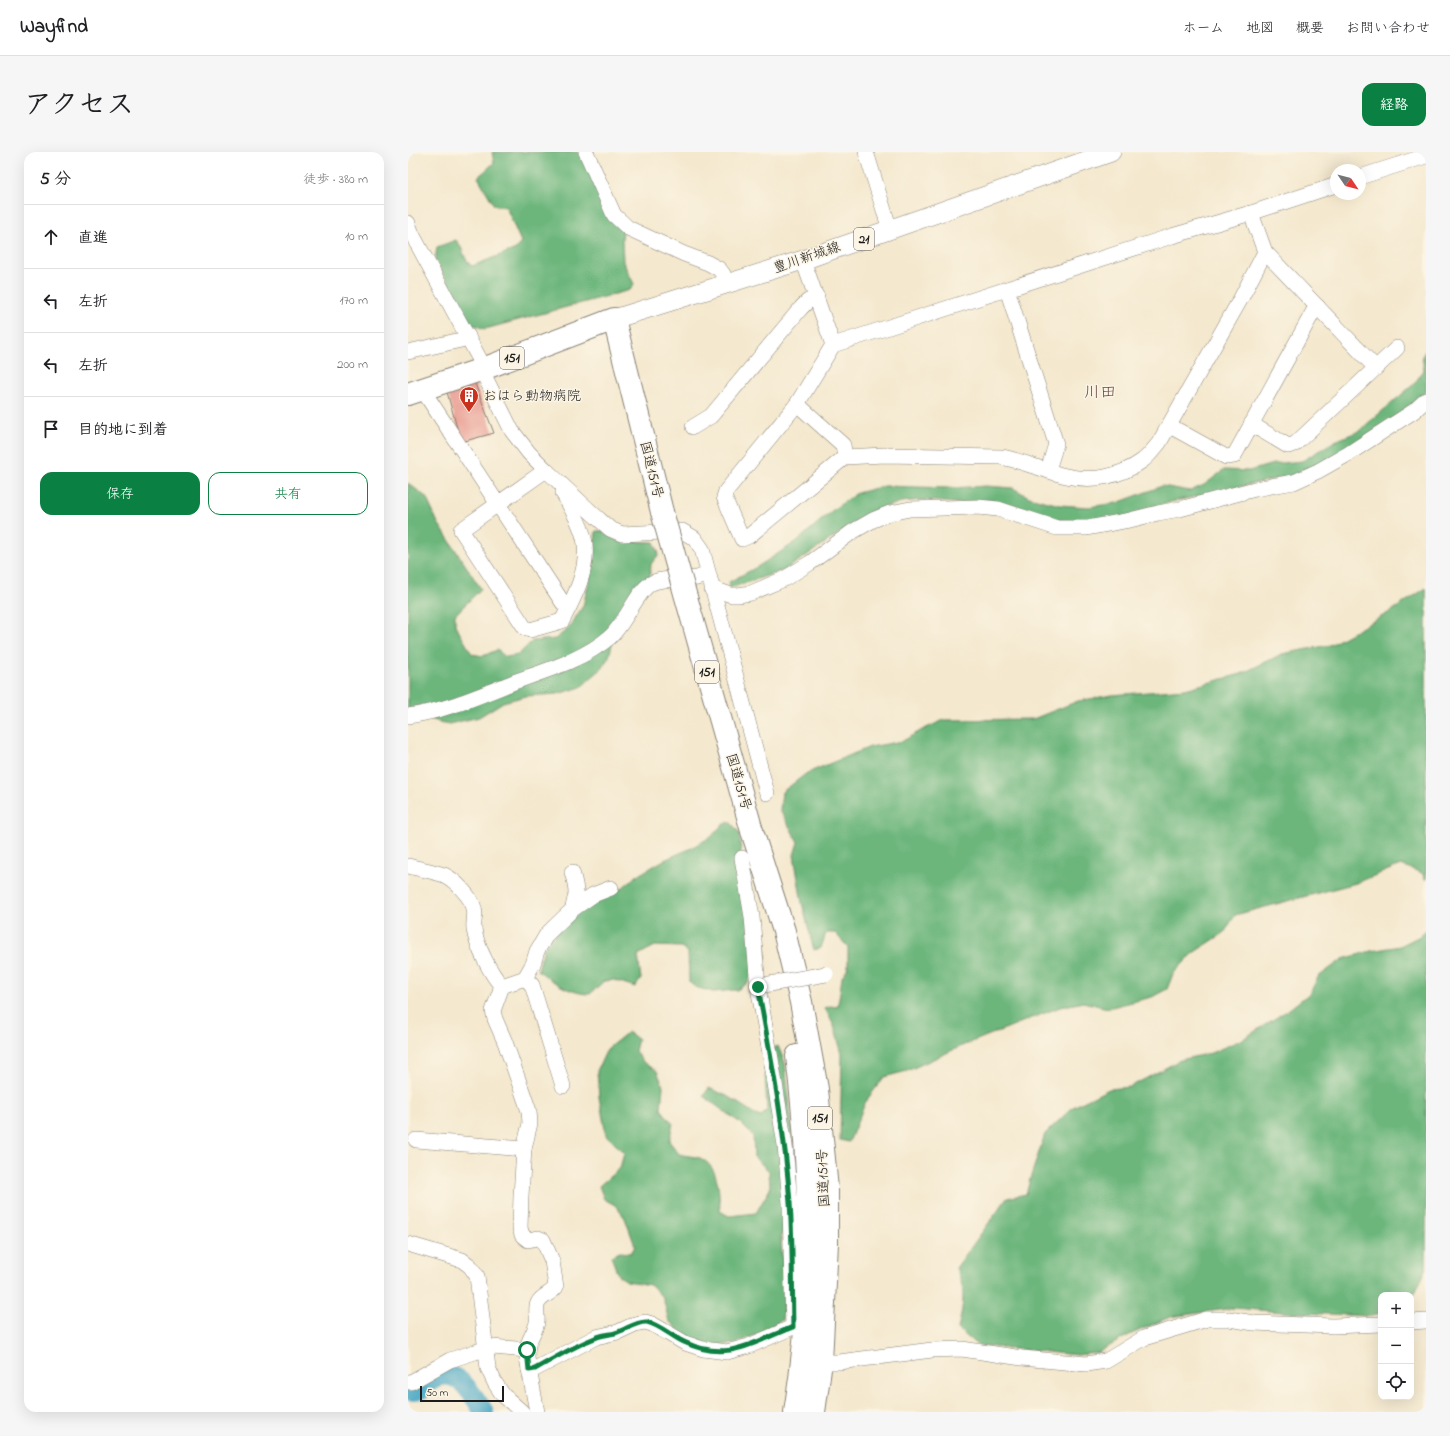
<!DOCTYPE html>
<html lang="ja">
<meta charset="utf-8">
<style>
:root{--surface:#fff;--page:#f6f6f6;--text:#202124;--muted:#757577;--line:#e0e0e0;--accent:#0b8043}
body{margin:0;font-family:"Indie Flower","Klee One",sans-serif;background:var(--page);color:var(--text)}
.controls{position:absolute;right:12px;bottom:12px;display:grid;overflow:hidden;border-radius:8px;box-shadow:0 4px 16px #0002}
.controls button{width:36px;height:36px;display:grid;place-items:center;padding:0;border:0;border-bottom:1px solid var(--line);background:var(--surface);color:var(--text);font:20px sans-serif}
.compass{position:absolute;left:922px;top:12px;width:36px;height:36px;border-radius:50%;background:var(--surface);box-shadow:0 4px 16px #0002;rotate:125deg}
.scale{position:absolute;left:12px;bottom:10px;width:84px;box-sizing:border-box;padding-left:4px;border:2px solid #1c1c1c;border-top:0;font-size:11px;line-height:14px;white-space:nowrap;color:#1c1c1c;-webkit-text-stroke:3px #fcf5e5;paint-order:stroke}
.stop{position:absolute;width:12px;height:12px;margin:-9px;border:3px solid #0b8043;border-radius:50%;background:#fff}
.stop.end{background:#0b8043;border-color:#fff;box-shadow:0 1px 4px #0008}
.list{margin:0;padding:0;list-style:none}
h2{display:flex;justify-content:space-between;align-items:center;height:52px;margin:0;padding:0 16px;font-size:17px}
h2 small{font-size:13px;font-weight:400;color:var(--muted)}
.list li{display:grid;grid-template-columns:26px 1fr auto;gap:12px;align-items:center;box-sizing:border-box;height:64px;padding:0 16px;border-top:1px solid var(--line)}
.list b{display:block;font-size:15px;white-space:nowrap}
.list em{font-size:13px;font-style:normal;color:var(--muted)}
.actions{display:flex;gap:8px;padding:12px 16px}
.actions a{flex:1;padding:9px 0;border:1px solid var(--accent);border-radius:12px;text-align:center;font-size:14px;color:var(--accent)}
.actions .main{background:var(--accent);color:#fff}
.icon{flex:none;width:22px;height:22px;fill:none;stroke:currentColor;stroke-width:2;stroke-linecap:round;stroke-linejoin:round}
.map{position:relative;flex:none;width:1018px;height:1260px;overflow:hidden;border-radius:12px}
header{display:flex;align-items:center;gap:24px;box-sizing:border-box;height:56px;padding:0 20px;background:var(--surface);border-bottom:1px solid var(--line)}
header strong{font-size:19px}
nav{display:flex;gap:22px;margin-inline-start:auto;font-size:14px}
.intro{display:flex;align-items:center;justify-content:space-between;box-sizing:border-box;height:96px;padding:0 24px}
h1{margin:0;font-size:28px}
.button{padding:10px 18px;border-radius:12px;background:var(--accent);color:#fff;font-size:14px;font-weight:700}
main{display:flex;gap:24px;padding:0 24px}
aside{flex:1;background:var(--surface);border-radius:12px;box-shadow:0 4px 16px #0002}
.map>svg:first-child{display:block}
</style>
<header>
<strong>Wayfind</strong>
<nav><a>ホーム</a><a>地図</a><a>概要</a><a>お問い合わせ</a></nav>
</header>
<div class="intro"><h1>アクセス</h1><a class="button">経路</a></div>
<main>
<aside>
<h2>5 分<small>徒歩 · 380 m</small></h2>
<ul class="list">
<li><svg class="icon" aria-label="ahead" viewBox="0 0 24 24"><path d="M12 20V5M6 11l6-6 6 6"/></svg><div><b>直進</b></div><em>10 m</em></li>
<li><svg class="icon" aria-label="left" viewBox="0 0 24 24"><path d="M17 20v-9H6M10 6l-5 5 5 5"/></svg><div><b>左折</b></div><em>170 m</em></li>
<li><svg class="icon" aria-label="left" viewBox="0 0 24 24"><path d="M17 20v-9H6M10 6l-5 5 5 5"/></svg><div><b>左折</b></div><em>200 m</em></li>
<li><svg class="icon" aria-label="arrive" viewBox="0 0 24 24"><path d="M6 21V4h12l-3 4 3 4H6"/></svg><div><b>目的地に到着</b></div></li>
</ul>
<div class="actions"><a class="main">保存</a><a>共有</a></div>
</aside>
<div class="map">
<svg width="1018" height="1260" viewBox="0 0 1018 1260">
<rect width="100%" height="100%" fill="#fcf5e5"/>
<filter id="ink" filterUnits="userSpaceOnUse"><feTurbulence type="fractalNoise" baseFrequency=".025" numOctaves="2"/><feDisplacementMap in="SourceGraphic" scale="8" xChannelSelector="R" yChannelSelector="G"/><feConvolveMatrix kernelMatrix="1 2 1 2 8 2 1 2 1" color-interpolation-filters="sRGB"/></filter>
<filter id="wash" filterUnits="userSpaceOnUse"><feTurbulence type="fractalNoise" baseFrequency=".012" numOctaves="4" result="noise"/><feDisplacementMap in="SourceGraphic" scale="16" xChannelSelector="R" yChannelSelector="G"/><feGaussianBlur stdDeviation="0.9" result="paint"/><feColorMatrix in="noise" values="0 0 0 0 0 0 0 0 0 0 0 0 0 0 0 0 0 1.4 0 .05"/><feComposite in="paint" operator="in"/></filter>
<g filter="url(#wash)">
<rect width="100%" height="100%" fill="#f4e8ce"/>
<g fill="#6cb67c" stroke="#44694c">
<path d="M84,0H171L215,80L214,87L215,110L226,132L222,138L77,177L63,172L27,108L29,95L48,88C56,96 55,108 64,114L108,97L113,90L98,55L86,53L70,25L86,11Z"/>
<path d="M1018,198V241L1006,252L908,318L763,350L717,366L669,370L643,367L613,356L580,348L558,352L514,348L493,350L463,360L377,418L322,436L321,430L349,415L388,390L426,357L449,341L476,334L543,336L578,334L605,336L621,345L652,353L680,355L709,351L754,334L782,339L796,333L816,318L841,319L865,312L894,309L927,289L951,279L1006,232L1016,218L1014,204Z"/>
<path d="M0,331L18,345L30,371L73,437L47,463V473L64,502L75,504L89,498L98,505L110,503L124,489L147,487L160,477L175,454L184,417L188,379H193L210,389L246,390L251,402L243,412L242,425L204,492L201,505L193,517L173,535L150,542L118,544L95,550L71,565L41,572L31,570L17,565L0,562Z"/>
<path d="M1018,436V728L1014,721L993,713L948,731L827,763L816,781L785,801L765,822L759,837L744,845L700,856L675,850L652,855L556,893L499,919L476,925L458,949L441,990L432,988L434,902L426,874L417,856L422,854L429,855L431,847L434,825L440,816V795L427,781H418L413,796L406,798L394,751L386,703L390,690L372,658L374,640L399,621L462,595L495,589L514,578L536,568L625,567L670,549L704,543L777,537L833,522L874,502L922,493L982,460Z"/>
<path d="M322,670L331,680L333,699L356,786L358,806L344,818L341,830L329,838L305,840L287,835L281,830L280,800L273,795L247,794L230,803L233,827L227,835L206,828L196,829L182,842C163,842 144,830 130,818L137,793L178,751L213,737L227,725L256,708L279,698L303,685L314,673Z"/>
<path d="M1018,778V1117L1008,1139L1003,1145V1143H973V1161L962,1164L874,1160L826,1156L762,1165L721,1183L689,1201L669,1203L605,1197L569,1193L550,1177C555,1153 559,1139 548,1116L599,1046L618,1042L622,1027L637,982L665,955L701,937L722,935L772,908L803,901L835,887L880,858L902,841L910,825L935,807L963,799L992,794L1012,784Z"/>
<path d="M220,880L230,887L227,899L235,910L249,919L255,934L253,957L265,972L261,989L271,1002C277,1004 286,1004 292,1006C312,1015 311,1041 312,1059L321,1064L348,1061L362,1037L361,1019L346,1005L345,984L331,970L295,944L301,936L319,944L352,965L359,958L356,901L370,894L377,911L385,984L388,1051L378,1064L373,1086L377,1148L374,1168L359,1178L327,1192L301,1193L275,1182L261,1169L255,1146L242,1133L219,1129L210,1123L203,1104L212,1100L223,1101L227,1094L217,1066L207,1053L196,1047L191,1034L212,1016L216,1001L198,983L191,945L189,919L199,897Z"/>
</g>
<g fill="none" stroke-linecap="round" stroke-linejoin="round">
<path stroke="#45a6c4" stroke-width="20" d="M2,1239C19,1239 15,1234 28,1226C50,1214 66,1245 76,1260"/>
</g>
<g id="blocks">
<path fill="#e68d84" d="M66,229L86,281L53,290L39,240Z"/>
</g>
</g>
<g filter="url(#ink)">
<use href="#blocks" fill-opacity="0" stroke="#888275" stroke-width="1"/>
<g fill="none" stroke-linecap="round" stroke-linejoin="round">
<g stroke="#888275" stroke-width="16">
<g id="minor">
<path d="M178,0L206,63L220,76L276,102L300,111L311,117L315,122L319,132"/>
<path d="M458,0L482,78"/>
<path d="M952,25L1018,4"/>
<path d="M843,61L857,100L967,215"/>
<path d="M0,71L4,82L71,206L78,227L104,279L121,301L138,318L183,360L202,377L214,382L274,379L286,386L294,397L359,641"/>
<path d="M857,100L832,148L751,291C746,297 740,305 734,309C712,325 684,330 658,324C636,319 616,309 593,305L476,303L437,305L341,384L334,387L316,345L318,339L389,252L425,193L764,84L843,61L928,33"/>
<path d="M395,108L425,193"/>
<path d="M599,137L648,292L640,318"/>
<path d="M0,200L53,188L60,184"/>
<path d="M17,236L20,246L155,451L162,453"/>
<path d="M389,252L435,293L437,305"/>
<path d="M843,272L880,294L887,292L989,196"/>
<path d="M762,274L818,305L826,304L905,160L910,155"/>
<path d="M285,275L303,264L393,156L400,149L409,145"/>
<path d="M138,318L53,378L117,476L122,478L154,469C166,446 180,419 177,392C175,375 163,356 155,341V339"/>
<path d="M304,438H309L323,443H330L343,441L376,427L402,411L444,380L465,368L482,361L502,357L570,355L590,357L649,376H679L722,368L750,361L772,357L847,337L886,330L910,319L940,302L1006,259L1018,248"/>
<path d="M0,564C37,559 71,544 106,530C139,518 175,508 202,485C217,472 228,441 242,432C253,425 276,428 289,426C293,425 297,423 300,421"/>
<path d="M334,706L344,765L350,835L363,907L377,993L382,1051L385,1175"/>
<path d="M0,714C12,717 24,719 36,723C46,727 63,745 66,756C68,763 65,770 66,777C68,793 83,823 94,834"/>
<path d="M165,757L185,743L203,736"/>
<path d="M117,826L124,833L155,934"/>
<path d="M8,988L116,997"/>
<path d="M0,1092L54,1108L62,1114L69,1124L80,1216L87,1231L95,1243L114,1260"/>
<path d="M1003,1170L1018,1169"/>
<path d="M413,1210H431L524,1198L554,1197L614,1206L678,1212L698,1209L736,1186L799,1167H821L846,1171L925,1174L973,1172"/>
<path d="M121,1218L127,1217L188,1185L210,1180L227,1172L237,1170L244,1172L277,1191L295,1197L319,1200L341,1194L385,1175L394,1176"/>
<path d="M0,1230H3L42,1208L67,1200L85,1195L119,1198"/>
<path d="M129,1260L119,1206C119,1201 119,1197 120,1193C122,1185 128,1178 129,1170C130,1164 127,1156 130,1151C134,1143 142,1143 148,1135L144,1109L135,1088L130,1086L120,1088L114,1083L112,1076L113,1044L116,997L122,971L121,959L97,890L87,867L85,859L94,834L117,826L125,812L129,799L139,782L165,757C165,751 168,746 168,740C168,734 166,727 164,720"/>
</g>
</g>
<g stroke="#888275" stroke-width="20">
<path id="major" d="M206,167L395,108L703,0"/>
</g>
<g stroke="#888275" stroke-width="24">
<g id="highway">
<path d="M0,242L75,217L206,167L254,360"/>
<path d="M344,679L376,779L393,850L409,937L419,1037V1091L413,1210L406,1260"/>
<path d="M387,1260C407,1142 403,1022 389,904"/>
</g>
</g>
<use href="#minor" stroke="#fff" stroke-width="15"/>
<use href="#major" stroke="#fff" stroke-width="19"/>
<use href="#highway" stroke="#fff" stroke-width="22"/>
<g stroke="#888275" stroke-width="16" stroke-linecap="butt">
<path id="minor-bridge" d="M356,833L418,822"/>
</g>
<g stroke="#888275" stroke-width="24" stroke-linecap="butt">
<path id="highway-bridge" d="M254,360L344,679"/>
</g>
<use href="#minor-bridge" stroke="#fff" stroke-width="15"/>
<use href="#highway-bridge" stroke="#fff" stroke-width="22"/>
</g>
</g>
<g fill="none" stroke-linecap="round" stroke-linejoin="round" filter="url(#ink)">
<path stroke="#0b8043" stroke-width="5" d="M119,1198L121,1218L127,1217C147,1206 166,1194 187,1186C194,1182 203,1183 210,1180C219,1177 229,1169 239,1170C250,1172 265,1185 276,1190C320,1211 345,1190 385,1175C384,1133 385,1092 382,1051C377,978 363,906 350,835"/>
</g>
<defs>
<g id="building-pin" transform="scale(1)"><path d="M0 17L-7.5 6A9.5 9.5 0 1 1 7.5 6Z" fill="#c8321e" stroke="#fcf5e5"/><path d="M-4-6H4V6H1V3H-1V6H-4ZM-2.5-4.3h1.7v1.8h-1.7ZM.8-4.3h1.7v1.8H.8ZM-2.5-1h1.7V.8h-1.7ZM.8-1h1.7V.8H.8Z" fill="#fff"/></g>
</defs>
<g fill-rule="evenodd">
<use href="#building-pin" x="61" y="244"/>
</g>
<g text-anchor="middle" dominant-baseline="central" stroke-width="3" stroke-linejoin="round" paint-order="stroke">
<g fill="#fcf5e5" stroke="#5f5d58" stroke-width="1">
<rect x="446" y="76" width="20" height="22" rx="3"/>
<rect x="92" y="195" width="24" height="22" rx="3"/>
<rect x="287" y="509" width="24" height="22" rx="3"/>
<rect x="400" y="955" width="24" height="22" rx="3"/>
</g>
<g font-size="13" font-weight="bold" fill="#1c1c1c">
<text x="456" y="87">21</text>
<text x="104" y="206">151</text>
<text x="299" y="520">151</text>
<text x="412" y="966">151</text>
</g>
<g font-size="14" fill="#1c1c1c" stroke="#fcf5e5">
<text transform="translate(399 106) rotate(-19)">豊川新城線</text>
<text transform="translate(243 318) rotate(76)">国道151号</text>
<text transform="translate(330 630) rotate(74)">国道151号</text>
<text transform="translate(416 1026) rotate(-93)">国道151号</text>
</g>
<g font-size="14" fill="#1c1c1c" stroke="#fcf5e5" text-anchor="start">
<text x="75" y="244">おはら動物病院</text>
</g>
<g font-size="16" fill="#634440" stroke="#fcf5e5">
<text x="692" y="241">川田</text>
</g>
</g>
</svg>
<div class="controls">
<button>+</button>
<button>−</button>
<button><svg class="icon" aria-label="locate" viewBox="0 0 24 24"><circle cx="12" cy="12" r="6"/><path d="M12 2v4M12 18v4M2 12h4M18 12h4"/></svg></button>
</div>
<svg class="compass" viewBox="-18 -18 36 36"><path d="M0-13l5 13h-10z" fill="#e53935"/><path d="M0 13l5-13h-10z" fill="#757577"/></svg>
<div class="scale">50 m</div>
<div class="stop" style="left:119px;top:1198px"></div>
<div class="stop end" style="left:350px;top:835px"></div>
</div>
</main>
